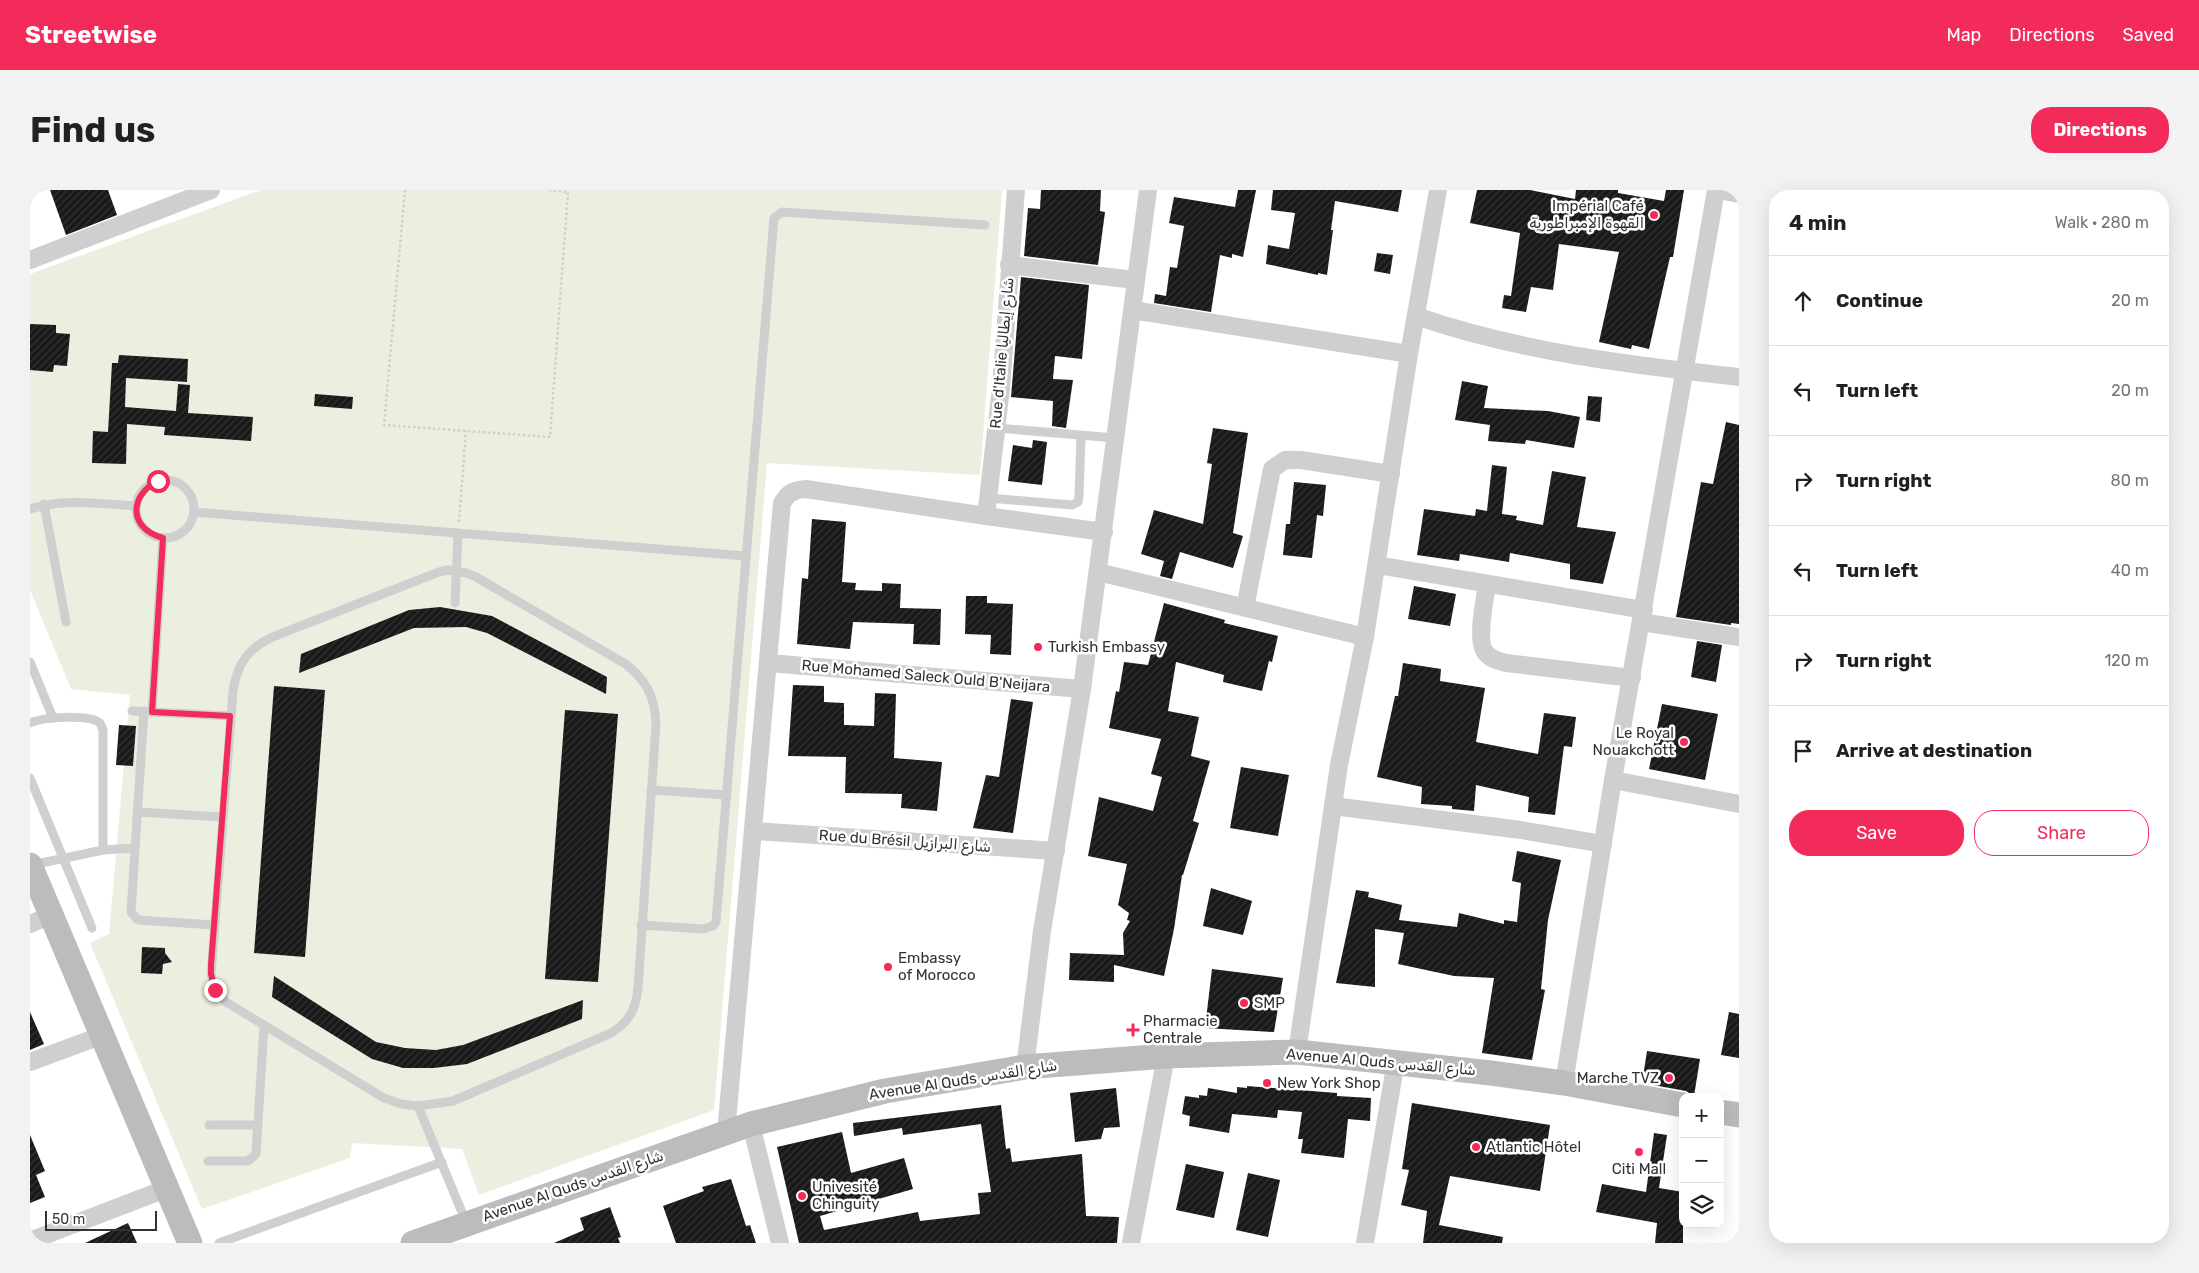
<!DOCTYPE html>
<meta charset="utf-8">
<style>
:root{--surface:#fff;--page:#f2f2f2;--text:#202124;--muted:#757577;--line:#e0e0e0;--accent:#f22b5b}
body{margin:0;font-family:Rubik,"Noto Sans Arabic",sans-serif;background:var(--page);color:var(--text)}
.controls{position:absolute;right:15px;bottom:15px;display:grid;overflow:hidden;border-radius:10px;box-shadow:0 5px 20px #0002}
.controls button{width:45px;height:45px;display:grid;place-items:center;padding:0;border:0;border-bottom:1px solid var(--line);background:var(--surface);color:var(--text);font:25px sans-serif}
.scale{position:absolute;left:15px;bottom:12px;width:112px;box-sizing:border-box;padding-left:5px;border:2px solid #323232;border-top:0;font-size:14px;line-height:18px;white-space:nowrap;color:#323232;-webkit-text-stroke:4px #fff;paint-order:stroke}
.stop{position:absolute;width:15px;height:15px;margin:-11px;border:4px solid #f22b5b;border-radius:50%;background:#fff}
.stop.end{background:#f22b5b;border-color:#fff;box-shadow:0 1px 5px #0008}
.list{margin:0;padding:0;list-style:none}
h2{display:flex;justify-content:space-between;align-items:center;height:65px;margin:0;padding:0 20px;font-size:21px}
h2 small{font-size:16px;font-weight:400;color:var(--muted)}
.list li{display:grid;grid-template-columns:32px 1fr auto;gap:15px;align-items:center;box-sizing:border-box;height:90px;padding:0 20px;border-top:1px solid var(--line)}
.list b{display:block;font-size:19px;white-space:nowrap}
.list em{font-size:16px;font-style:normal;color:var(--muted)}
.actions{display:flex;gap:10px;padding:15px 20px}
.actions a{flex:1;padding:11px 0;border:1px solid var(--accent);border-radius:20px;text-align:center;font-size:18px;color:var(--accent)}
.actions .main{background:var(--accent);color:#fff}
.icon{flex:none;width:28px;height:28px;fill:none;stroke:currentColor;stroke-width:2;stroke-linecap:round;stroke-linejoin:round}
.map{position:relative;flex:none;width:1709px;height:1053px;overflow:hidden;border-radius:20px}
header{display:flex;align-items:center;gap:30px;box-sizing:border-box;height:70px;padding:0 25px;background:var(--accent);color:#fff}
header strong{font-size:24px}
nav{display:flex;gap:28px;margin-inline-start:auto;font-size:18px}
.intro{display:flex;align-items:center;justify-content:space-between;box-sizing:border-box;height:120px;padding:0 30px}
h1{margin:0;font-size:35px}
.button{padding:12px 22px;border-radius:20px;background:var(--accent);color:#fff;font-size:18px;font-weight:700}
main{display:flex;gap:30px;padding:0 30px}
aside{flex:1;background:var(--surface);border-radius:20px;box-shadow:0 5px 20px #0002}
.map>svg:first-child{display:block}
</style>
<header>
<strong>Streetwise</strong>
<nav><a>Map</a><a>Directions</a><a>Saved</a></nav>
</header>
<div class="intro"><h1>Find us</h1><a class="button">Directions</a></div>
<main>
<div class="map">
<svg width="1709" height="1053" viewBox="0 0 1709 1053">
<defs>
<pattern id="building-hatch" width="6" height="6" patternUnits="userSpaceOnUse" patternTransform="scale(1.25)"><rect width="6" height="6" fill="#191919"/><path d="M-1 1l2-2M0 6l6-6M5 7l2-2" fill="none" stroke="#323232"/></pattern>
</defs>
<rect width="100%" height="100%" fill="#fff"/>
<path fill="#ebefe0" d="M231,0H972L950,285L737,273L684,920L449,1005L432,959L322,953L320,968L172,1019L60,753L79,744L100,505L41,499L0,400V84Z"/>
<g fill="url(#building-hatch)">
<path d="M20,0H78L87,25L36,45Z"/>
<path d="M1011,0H1071L1070,21L1075,22L1068,75L994,66L998,18L1010,19Z"/>
<path d="M1208,0H1226L1213,67L1202,64V68L1190,65L1181,122L1124,113L1125,104L1136,106L1140,77L1147,78L1154,36L1139,33L1144,7L1205,17Z"/>
<path d="M1243,0H1372L1368,22L1305,11L1301,40H1303L1297,85L1288,83V85L1236,74L1238,55L1259,59L1265,23L1241,20Z"/>
<path d="M1447,0H1500L1545,9L1546,0H1588V3L1634,11L1636,0H1654L1643,67H1640L1619,159L1602,155L1601,159L1569,152L1589,62L1529,54L1523,100L1501,97L1496,122L1472,118L1474,105L1481,106L1490,43L1440,33Z"/>
<path d="M1347,63L1363,65L1360,84L1344,81Z"/>
<path d="M991,87L1059,95L1052,169L1025,166L1023,189L1043,190L1036,238L1022,236L1023,211L981,207Z"/>
<path d="M0,134L26,135V143L40,144L37,176L24,175L23,182L0,180Z"/>
<path d="M89,165L158,169L157,192L96,188L95,217L146,221L148,194L160,195L158,223L223,227L221,251L134,245L135,237L97,234L96,274L62,273L63,241L78,242L82,173H88Z"/>
<path d="M1432,191L1458,196L1454,218L1518,221L1550,227L1544,258L1496,250L1495,254L1458,251L1460,235L1425,230Z"/>
<path d="M285,204L323,207L322,219L284,216Z"/>
<path d="M1558,206L1572,207L1570,232L1556,230Z"/>
<path d="M1696,232L1709,235V434L1701,433V435L1646,427L1671,292L1683,294Z"/>
<path d="M1183,238L1218,243L1203,343L1213,346L1203,378L1150,362L1142,389L1130,386L1134,371L1111,364L1124,320L1173,334L1182,274L1177,273Z"/>
<path d="M1003,250L1017,252L1012,295L978,291L983,255L1002,258Z"/>
<path d="M1462,275L1477,277L1472,324L1487,326L1486,330L1513,335L1522,281L1556,287L1547,337L1586,342L1573,394L1540,389V374L1480,363L1479,372L1430,364L1429,371L1387,365L1394,319L1445,326L1446,319L1457,321Z"/>
<path d="M1264,292L1296,295L1293,326L1287,325L1282,368L1253,365L1256,334H1260Z"/>
<path d="M782,329L816,332L812,392L826,393L825,400L852,401V393L871,394L870,418L911,419L910,455L883,454L884,434L823,432L820,459L767,454L772,388L778,389Z"/>
<path d="M1384,396L1426,404L1420,436L1378,429Z"/>
<path d="M936,406H957V413L983,414L981,465L960,464L961,445L935,444Z"/>
<path d="M1134,413L1195,430L1194,433L1248,446L1242,472L1239,471L1232,501L1193,492L1194,485L1146,472L1138,521L1169,527L1161,566L1180,571L1163,631L1169,633L1153,685H1152L1144,739L1134,786L1084,775V792L1039,790L1040,763L1094,765L1093,743L1100,731L1097,730L1099,723L1088,715L1097,674L1058,666L1069,607L1123,621L1132,587L1121,584L1131,549L1079,538L1086,501L1089,502L1094,472L1118,475Z"/>
<path d="M410,417L462,426L577,487L576,504L457,443L436,437L384,438L269,483L271,464L379,420Z"/>
<path d="M1667,451L1692,455L1686,492L1661,487Z"/>
<path d="M1373,473L1411,479L1410,491L1455,498L1446,552L1508,564L1514,523L1546,527L1542,557L1534,556L1525,625L1498,622L1499,607L1446,595L1444,621L1422,619V616L1391,614L1392,597L1347,587L1365,506H1368Z"/>
<path d="M763,495L794,496V512L814,513V535L844,536L845,503L866,504L864,568L912,572L907,621L871,618L872,604L815,603L816,567L758,566Z"/>
<path d="M244,496L295,500L275,767L224,763Z"/>
<path d="M981,509L1003,512L983,643L943,638L956,585L969,587Z"/>
<path d="M1632,514L1688,524L1675,590L1619,579Z"/>
<path d="M535,520L588,524L568,792L515,789Z"/>
<path d="M89,535L106,536L103,576L86,575Z"/>
<path d="M1211,577L1259,585L1248,646L1200,638Z"/>
<path d="M1487,661L1531,670L1518,730L1511,799L1515,800L1502,870L1452,863L1464,788L1424,786L1368,774L1374,743L1345,739V797L1306,793L1326,700L1339,702L1338,707L1372,715L1369,730L1427,737L1429,723L1474,734V730L1487,732L1491,693L1482,691Z"/>
<path d="M1181,698L1222,711L1213,745L1173,736Z"/>
<path d="M112,757L135,758V763L142,772L133,774L132,784L111,783Z"/>
<path d="M1182,779L1253,788L1244,842L1175,838Z"/>
<path d="M244,786L346,852L375,858L406,860L433,855L553,810L552,829L437,874L404,878H373L342,869L242,807Z"/>
<path d="M0,822L14,854L0,860Z"/>
<path d="M1699,822L1709,824V868L1691,865Z"/>
<path d="M1617,861L1670,869L1664,906L1656,901L1612,893Z"/>
<path d="M1217,896L1307,903V906L1341,908L1340,931L1318,929L1314,968L1271,963L1273,949H1268L1272,922L1248,920L1247,928L1202,924L1199,943L1159,936L1160,926L1152,924L1155,906L1169,908V905L1177,906L1178,898L1207,903V897L1217,898Z"/>
<path d="M1086,898L1090,937L1074,938L1071,949L1045,952L1040,903Z"/>
<path d="M1382,913L1520,935L1510,1001L1420,986L1409,1035L1473,1047L1472,1053H1393L1397,1021L1371,1015L1379,980L1372,979Z"/>
<path d="M971,915L976,959L980,958L982,972L1052,964L1056,1026L1089,1027L1087,1053H769L747,957L812,942L821,983L874,968L883,999L790,1026L794,1040L888,1022L890,1031L950,1024L948,1003L961,1002L951,934L873,945L872,938L824,946L823,933Z"/>
<path d="M1624,943L1637,945L1629,998L1653,1002V1053H1625L1627,1033L1566,1022L1572,994L1616,1002Z"/>
<path d="M0,945L15,981L6,985L15,1007L0,1013Z"/>
<path d="M1156,974L1194,982L1184,1028L1146,1020Z"/>
<path d="M1218,983L1250,990L1238,1047L1206,1040Z"/>
<path d="M701,989L716,1036L720,1035L726,1053H646L633,1016L674,1001L672,997Z"/>
<path d="M580,1017L591,1047L588,1048L590,1053H524L554,1040L550,1028Z"/>
<path d="M98,1033L107,1053H55Z"/>
</g>
<g fill="none" stroke-linecap="round" stroke-linejoin="round">
<g stroke="#cfcfcf" stroke-width="2.5" stroke-dasharray="2.5 2.5" stroke-linecap="butt">
<path d="M375,0L354,235L520,247L538,2L519,0"/>
<path d="M429,332L436,241"/>
</g>
<g stroke="#cfcfcf" stroke-width="9">
<path d="M967,238L1085,248"/>
<circle cx="135" cy="319" r="29"/>
<path d="M958,308L1042,315L1048,312L1049,306L1051,246"/>
<path d="M14,314L36,432"/>
<path d="M0,319C35,308 71,314 107,316"/>
<path d="M164,322L716,366"/>
<path d="M418,380L437,383L446,387L594,473C616,489 625,507 626,534L608,798C606,820 598,834 579,844L423,911L388,916L371,914L354,908L196,812L185,800L181,784L203,501C207,473 219,457 245,446L409,382Z"/>
<path d="M425,413L428,343"/>
<path d="M0,472L23,528"/>
<path d="M102,521L200,526"/>
<path d="M114,521L101,722L108,730L184,735"/>
<path d="M122,522L133,348"/>
<path d="M0,533C13,527 59,524 70,533L73,540V660"/>
<path d="M0,588L62,738"/>
<path d="M621,600L697,605"/>
<path d="M107,622L192,627"/>
<path d="M2,675L73,660L105,658"/>
<path d="M611,735L673,739L683,736L686,732L744,28L752,22L955,35"/>
<path d="M388,916L436,1032"/>
<path d="M179,935H228"/>
<path d="M178,971H218L226,964L234,836"/>
<path d="M189,1053L412,972"/>
</g>
<g stroke="#cfcfcf" stroke-width="18">
<path d="M1688,0L1709,4"/>
<path d="M0,70L181,0"/>
<path d="M979,75L1105,90"/>
<path d="M1102,120L1379,164"/>
<path d="M1386,126C1490,162 1600,175 1709,187"/>
<path d="M956,326L971,198L986,0"/>
<path d="M1347,375L1614,420"/>
<path d="M1068,382L1335,447"/>
<path d="M1457,394C1455,409 1446,450 1455,462C1460,469 1468,471 1476,473L1602,488"/>
<path d="M1215,418L1242,279L1255,270H1271L1361,284"/>
<path d="M1611,432L1709,447"/>
<path d="M739,473L1052,499"/>
<path d="M1583,590L1709,614"/>
<path d="M1303,616L1491,640L1573,654"/>
<path d="M723,641L1026,661"/>
<path d="M0,734L22,725"/>
<path d="M1267,862L1309,575L1335,447L1379,164L1408,0"/>
<path d="M0,872L73,845"/>
<path d="M995,877L1012,741L1052,499L1118,0"/>
<path d="M1534,893L1583,590L1686,0"/>
<path d="M721,934L750,1053"/>
<path d="M696,943L752,313C759,302 764,300 776,299L956,326L1074,342"/>
<path d="M0,1051L138,998"/>
<path d="M1101,1053L1136,866"/>
<path d="M1335,1053L1366,871"/>
</g>
<g stroke="#bcbcbc" stroke-width="25">
<path d="M0,675L160,1053"/>
<path d="M1690,922L1709,925"/>
<path d="M383,1053L721,934L855,901L995,877L1136,866L1267,862L1461,883L1534,893L1653,915"/>
</g>
</g>
<g fill="none" stroke-linecap="round" stroke-linejoin="round">
<path stroke="#f22b5b" stroke-width="6" d="M128,291C98,306 99,339 133,348L122,522L200,526L181,775V784L185,800"/>
</g>
<g fill="#f22b5b" stroke="#fff" stroke-width="2">
<circle cx="1624" cy="25" r="5"/>
<circle cx="1008" cy="457" r="5"/>
<circle cx="1654" cy="552" r="5"/>
<circle cx="858" cy="777" r="5"/>
<circle cx="1214" cy="813" r="5"/>
<path d="M1100.5 832.5h5v5h5v5h-5v5h-5v-5h-5v-5h5z"/>
<circle cx="1639" cy="888" r="5"/>
<circle cx="1237" cy="893" r="5"/>
<circle cx="1446" cy="957" r="5"/>
<circle cx="1609" cy="962" r="5"/>
<circle cx="772" cy="1006" r="5"/>
</g>
<g text-anchor="middle" dominant-baseline="central" stroke-width="5" stroke-linejoin="round" paint-order="stroke">
<g font-size="15" fill="#323232" stroke="#fff" text-anchor="start">
<text x="1614" y="16" text-anchor="end">Impérial Café<tspan x="1614" dy="17">القهوة الإمبراطورية</tspan></text>
<text x="1018" y="457">Turkish Embassy</text>
<text x="1644" y="543" text-anchor="end">Le Royal<tspan x="1644" dy="17">Nouakchott</tspan></text>
<text x="868" y="768">Embassy<tspan x="868" dy="17">of Morocco</tspan></text>
<text x="1224" y="813">SMP</text>
<text x="1113" y="831">Pharmacie<tspan x="1113" dy="17">Centrale</tspan></text>
<text x="1629" y="888" text-anchor="end">Marche TVZ</text>
<text x="1247" y="893">New York Shop</text>
<text x="1456" y="957">Atlantic Hôtel</text>
<text x="1609" y="979" text-anchor="middle">Citi Mall</text>
<text x="782" y="997">Univesité<tspan x="782" dy="17">Chinguity</tspan></text>
</g>
<g font-size="15" fill="#323232" stroke="#fff">
<text transform="translate(972 163) rotate(-85)">Rue d'Italie شارع إيطاليا</text>
<text transform="translate(896 486) rotate(5)">Rue Mohamed Saleck Ould B'Neijara</text>
<text transform="translate(875 651) rotate(4)">Rue du Brésil شارع البرازيل</text>
<text transform="translate(1351 872) rotate(5)">Avenue Al Quds شارع القدس</text>
<text transform="translate(933 890) rotate(-9)">Avenue Al Quds شارع القدس</text>
<text transform="translate(543 996) rotate(-19)">Avenue Al Quds شارع القدس</text>
</g>
</g>
</svg>
<div class="controls">
<button>+</button>
<button>−</button>
<button><svg class="icon" aria-label="layers" viewBox="0 0 24 24"><path d="M12 4l9 5-9 5-9-5zM3 14l9 5 9-5"/></svg></button>
</div>
<div class="scale">50 m</div>
<div class="stop" style="left:128px;top:291px"></div>
<div class="stop end" style="left:185px;top:800px"></div>
</div>
<aside>
<h2>4 min<small>Walk · 280 m</small></h2>
<ul class="list">
<li><svg class="icon" aria-label="ahead" viewBox="0 0 24 24"><path d="M12 20V5M6 11l6-6 6 6"/></svg><div><b>Continue</b></div><em>20 m</em></li>
<li><svg class="icon" aria-label="left" viewBox="0 0 24 24"><path d="M17 20v-9H6M10 6l-5 5 5 5"/></svg><div><b>Turn left</b></div><em>20 m</em></li>
<li><svg class="icon" aria-label="right" viewBox="0 0 24 24"><path d="M7 20v-9h11M14 6l5 5-5 5"/></svg><div><b>Turn right</b></div><em>80 m</em></li>
<li><svg class="icon" aria-label="left" viewBox="0 0 24 24"><path d="M17 20v-9H6M10 6l-5 5 5 5"/></svg><div><b>Turn left</b></div><em>40 m</em></li>
<li><svg class="icon" aria-label="right" viewBox="0 0 24 24"><path d="M7 20v-9h11M14 6l5 5-5 5"/></svg><div><b>Turn right</b></div><em>120 m</em></li>
<li><svg class="icon" aria-label="arrive" viewBox="0 0 24 24"><path d="M6 21V4h12l-3 4 3 4H6"/></svg><div><b>Arrive at destination</b></div></li>
</ul>
<div class="actions"><a class="main">Save</a><a>Share</a></div>
</aside>
</main>
